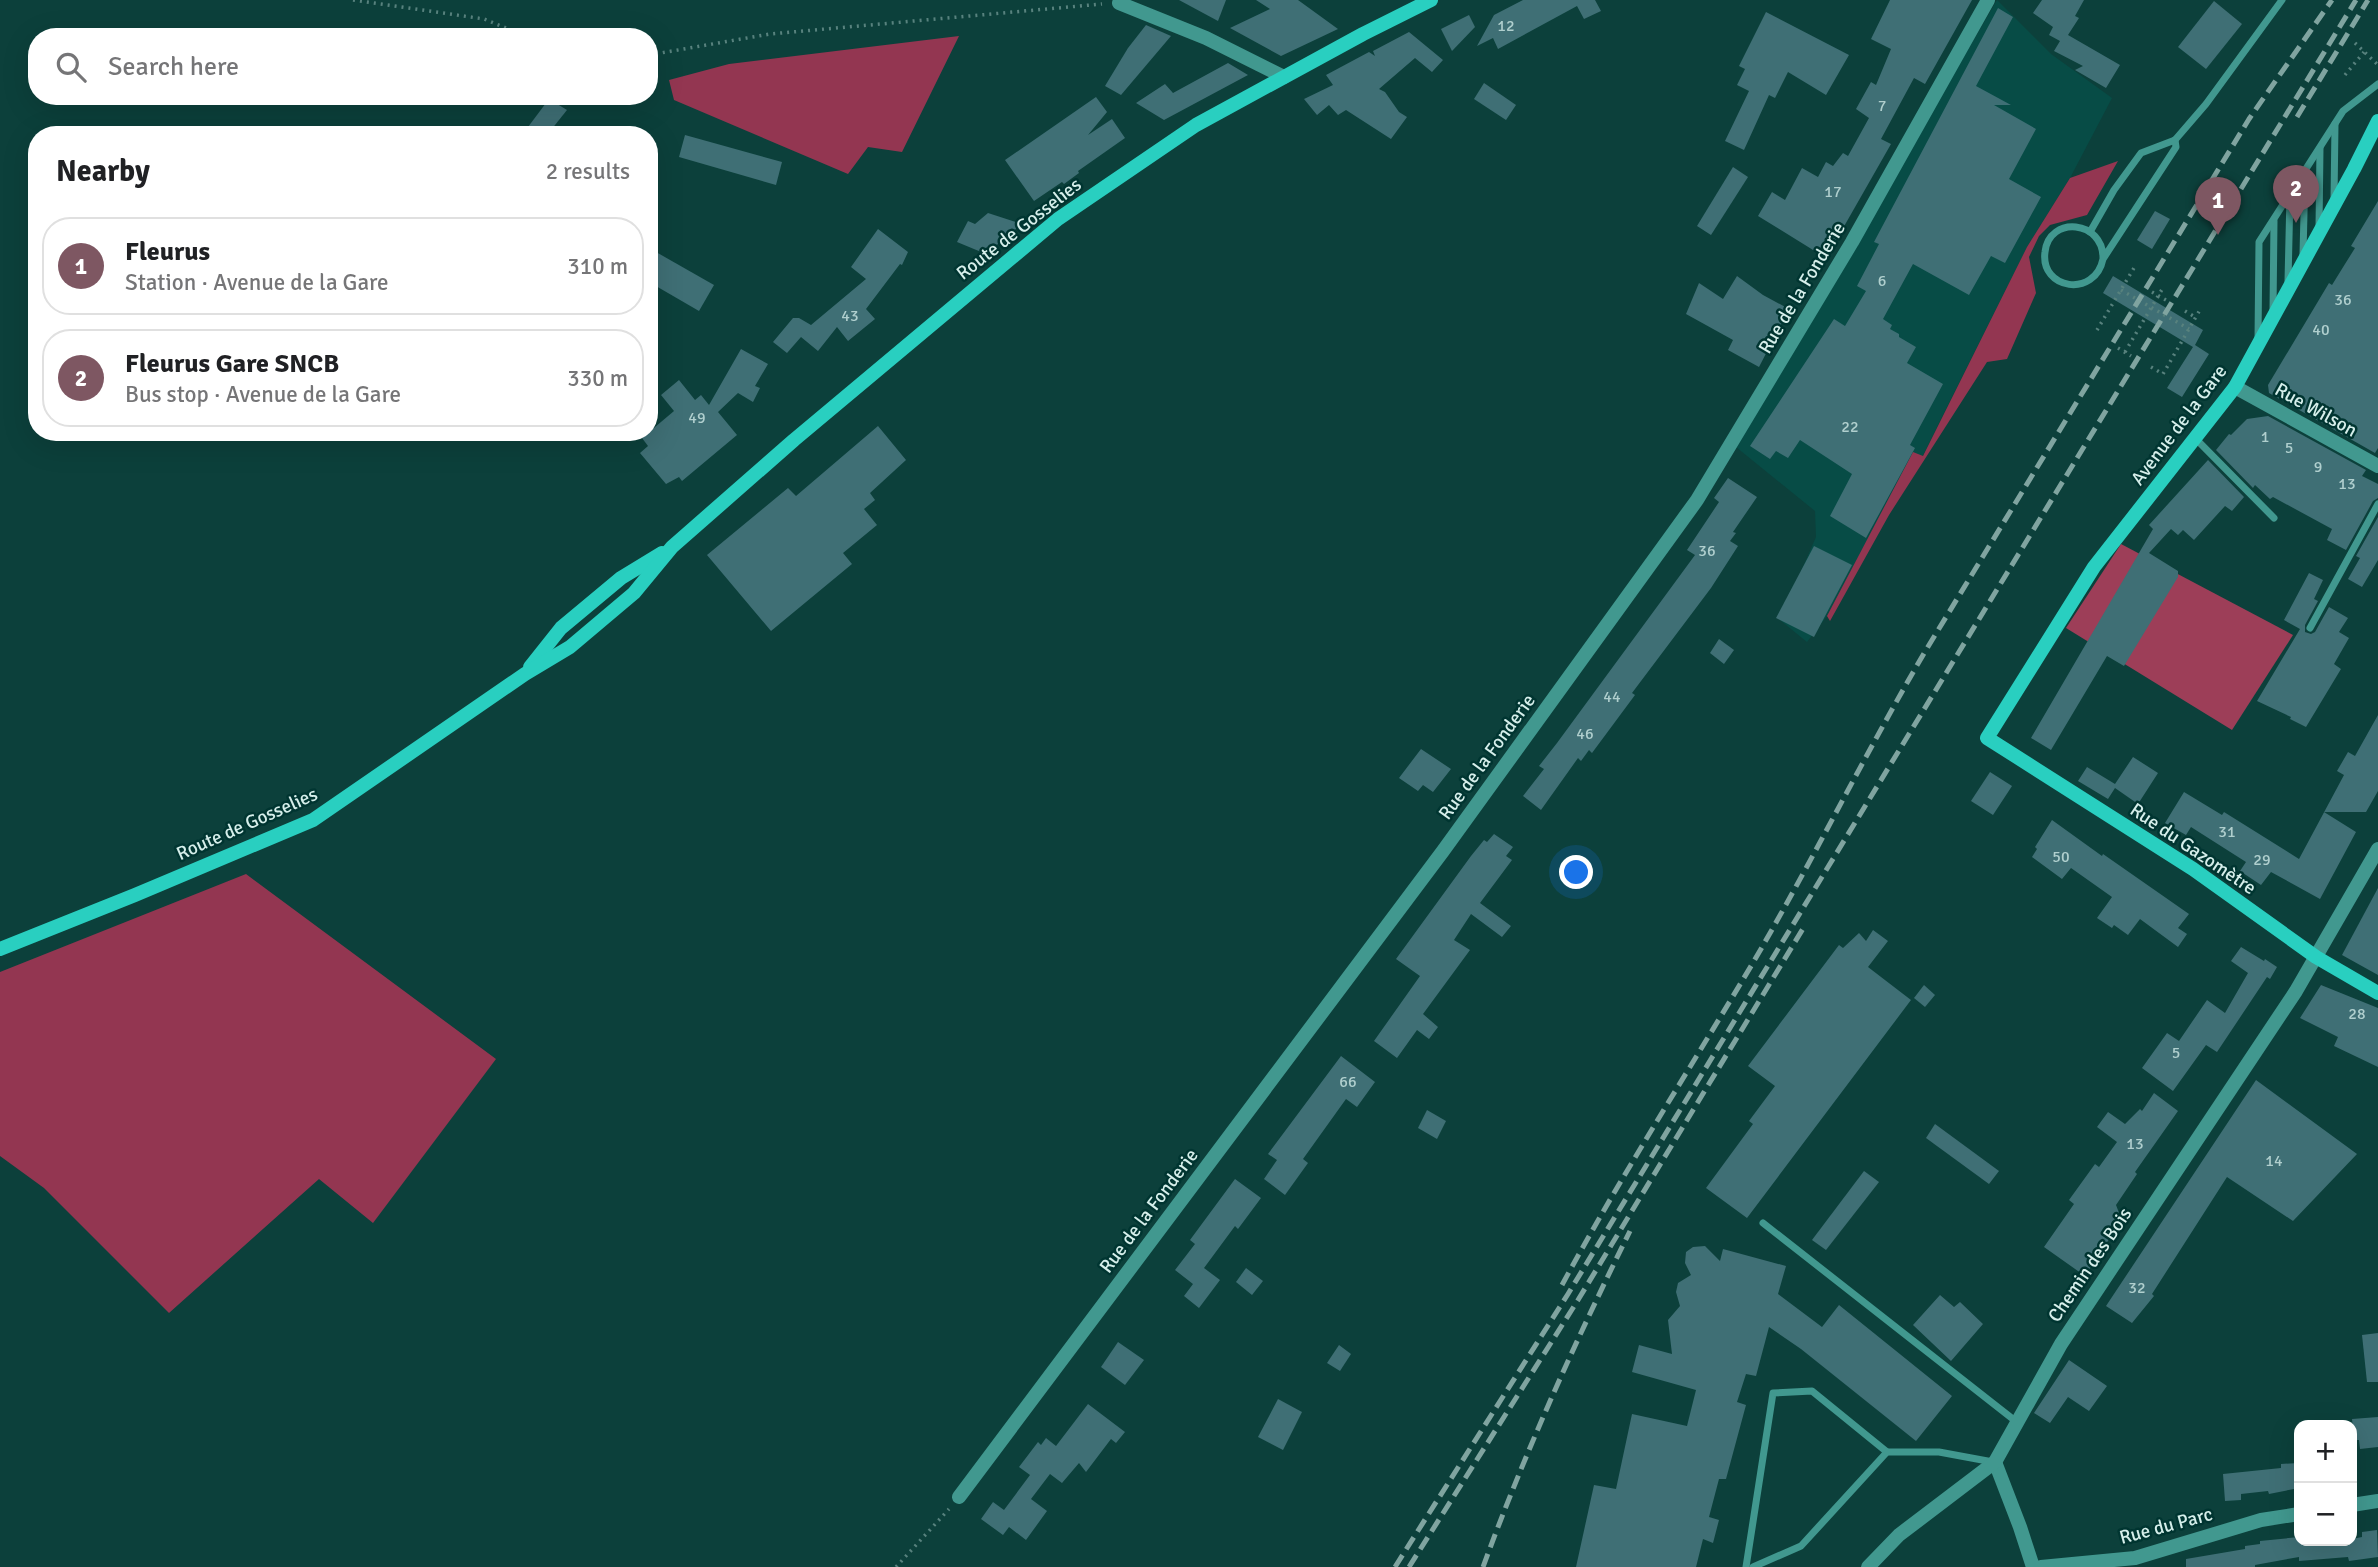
<!DOCTYPE html>
<meta charset="utf-8">
<style>
:root{--surface:#fff;--page:#f6f6f6;--text:#202124;--muted:#757577;--line:#e0e0e0;--accent:#7e5762}
body{margin:0;font-family:Signika,sans-serif;background:var(--page);color:var(--text)}
.controls{position:absolute;right:21px;bottom:21px;display:grid;overflow:hidden;border-radius:14px;box-shadow:0 7px 28px #0002}
.controls button{width:63px;height:63px;display:grid;place-items:center;padding:0;border:0;border-bottom:2px solid var(--line);background:var(--surface);color:var(--text);font:35px sans-serif}
.you{position:absolute;left:1577px;top:873px;width:24px;height:24px;margin:-18px;border:5px solid #fff;border-radius:50%;background:#1a73e8;box-shadow:0 0 0 10px #1a73e833}
.badge{display:grid;place-items:center;width:46px;height:46px;border-radius:50%;background:var(--accent);color:#fff;font-size:23px;font-weight:700}
.pin{position:absolute;translate:-50% -58px;filter:drop-shadow(0 2px 4px #0008)}
.pin::after{content:'';position:absolute;top:37px;width:24px;height:21px;background:inherit;clip-path:polygon(0 0,100% 0,50% 100%)}
.list{margin:0;padding:0;list-style:none}
h2{display:flex;justify-content:space-between;align-items:center;height:91px;margin:0;padding:0 28px;font-size:30px}
h2 small{font-size:23px;font-weight:400;color:var(--muted)}
.list li{display:grid;grid-template-columns:46px 1fr auto;gap:21px;align-items:center;box-sizing:border-box;height:98px;margin:0 14px 14px;padding:0 14px;border:2px solid var(--line);border-radius:28px}
.list b{display:block;font-size:26px;white-space:nowrap}
.list p{margin:0;font-size:23px;white-space:nowrap;color:var(--muted)}
.list em{font-size:23px;font-style:normal;color:var(--muted)}
.icon{flex:none;width:38px;height:38px;fill:none;stroke:currentColor;stroke-width:2;stroke-linecap:round;stroke-linejoin:round}
.map{position:relative;flex:none;width:2378px;height:1567px;overflow:hidden}
.search{position:absolute;background:var(--surface);box-shadow:0 7px 28px #0002;left:28px;top:28px;width:630px;height:77px;display:flex;align-items:center;gap:18px;box-sizing:border-box;padding:0 24px;border-radius:28px;color:var(--muted);font-size:26px}
.panel{position:absolute;background:var(--surface);box-shadow:0 7px 28px #0002;left:28px;top:126px;width:630px;height:315px;border-radius:28px}
.map>svg:first-child{display:block}
</style>
<div class="map">
<svg width="2378" height="1567" viewBox="0 0 2378 1567">
<rect width="100%" height="100%" fill="#0c403b"/>
<path fill="#074c46" d="M1997,0L2051,54L2112,98L2070,178L2027,247L1922,457L1913,453L1827,616L1807,642L1780,620L1816,537L1815,511L1736,447Z"/>
<g fill="#933651">
<path d="M959,36L902,152L868,147L848,174L674,100L669,80L729,64Z"/>
<path d="M2118,161L2087,215L2050,225L2039,236L2029,257L2036,293L2007,359L1987,362L1889,515L1830,621L1827,616L1913,452L1923,456L2027,247L2070,178Z"/>
<path d="M246,874L496,1059L373,1223L319,1179L169,1313L44,1188L0,1156V972Z"/>
</g>
<path fill="#9d3e58" d="M2121,544L2293,635L2232,730L2066,628Z"/>
<g fill="#3f6f75">
<path d="M1179,0H1226L1218,21Z"/>
<path d="M1256,0H1298L1338,29L1281,56L1230,28L1270,9Z"/>
<path d="M1523,0H1595L1601,11L1584,19L1577,6L1498,49L1493,38L1477,46L1494,15Z"/>
<path d="M1890,0H1972L1925,84L1914,78L1881,139L1891,144L1826,258L1758,216L1772,192L1785,200L1802,168L1818,177L1826,162L1833,166L1843,153L1848,156L1869,118L1856,109L1871,82L1876,85L1891,49L1871,39Z"/>
<path d="M2042,0H2084L2075,16L2079,18L2068,35L2120,65L2106,88L2075,70L2083,66L2054,51L2060,41L2049,35L2053,27L2033,13Z"/>
<path d="M2214,1L2242,24L2206,69L2178,47Z"/>
<path d="M1998,8L2013,17L1976,86L2011,105H1994L2036,129L2009,179L2041,197L2005,263L1991,256L1969,295L1913,264L1883,319L1892,325L1890,329L1899,334V337L1916,347L1907,363L1943,384L1910,445L1915,448L1866,538L1830,516L1852,474L1800,440L1788,458L1776,451L1770,459L1750,446L1834,319L1845,326L1866,291L1857,286L1879,244L1874,242Z"/>
<path d="M1766,12L1849,55L1826,95L1788,72L1775,98L1769,95L1744,150L1725,141L1749,91L1737,85L1745,69L1739,66Z"/>
<path d="M1469,15L1475,27L1452,51L1441,29Z"/>
<path d="M1146,25L1171,36L1121,95L1105,86L1128,48Z"/>
<path d="M1409,32L1443,60L1432,72L1415,58L1379,89L1385,92L1399,112L1407,117L1391,139L1346,110L1338,115L1329,105L1317,115L1304,99L1333,85L1326,75L1369,52L1375,56L1373,51Z"/>
<path d="M1228,63L1248,75L1164,120L1136,103L1165,84L1173,93Z"/>
<path d="M1484,83L1516,105L1506,120L1474,99Z"/>
<path d="M1096,97L1107,112L1088,135L1112,119L1125,138L1078,171L1079,173L1064,184L1062,182L1034,201L1005,160Z"/>
<path d="M549,99L567,110L547,135H522Z"/>
<path d="M685,135L782,162L776,185L679,157Z"/>
<path d="M1733,167L1748,177L1711,235L1697,226Z"/>
<path d="M2378,201V448L2375,453L2269,393L2268,385L2329,283L2332,285L2345,264L2355,248L2351,246Z"/>
<path d="M2155,211L2170,219L2152,249L2137,240Z"/>
<path d="M988,213L1022,224L986,254L957,242L968,221L975,224Z"/>
<path d="M878,229L908,252L902,265L900,264L866,309L875,319L848,341L837,327L818,351L801,337L787,353L773,342L793,318H799L811,325L866,279L851,267Z"/>
<path d="M649,248L714,285L699,311L649,282Z"/>
<path d="M1737,276L1763,295L1789,309L1759,367L1728,350L1733,340L1686,314L1699,283L1723,299Z"/>
<path d="M2113,276L2203,330L2195,345L2209,354L2182,397L2167,388L2193,347L2103,293Z"/>
<path d="M741,349L768,364L755,386L760,388L753,402L738,393L718,412L737,435L682,481L679,477L666,484L640,453L648,446L642,438L674,411L661,395L679,380L695,400L701,395L709,405Z"/>
<path d="M2268,416L2366,470L2362,476L2378,484V498L2373,501L2346,550L2327,540L2332,529L2273,497L2270,499L2255,485L2253,488L2216,450L2229,434L2231,435L2247,419Z"/>
<path d="M878,426L906,460L870,493L875,500L864,509L877,525L843,553L852,564L771,631L707,555L788,488L796,496Z"/>
<path d="M2208,460L2244,497L2232,511L2225,506L2194,540L2183,530L2178,535L2171,529L2149,553L2178,571V577L2124,666L2107,656L2051,750L2031,738L2153,529L2149,525Z"/>
<path d="M1728,478L1757,497L1733,532L1736,533L1730,541L1738,546L1711,588L1632,693L1635,695L1592,753L1589,750L1581,761L1578,758L1541,810L1523,796L1544,769L1539,766L1557,743L1695,555L1687,550L1719,502L1714,498Z"/>
<path d="M2378,517V560L2362,587L2348,579L2360,558L2356,556Z"/>
<path d="M1814,546L1852,565L1814,637L1776,618Z"/>
<path d="M2309,573L2323,580L2314,599L2318,601L2305,625V632L2311,634L2315,632L2329,607L2348,618L2339,632L2349,638L2334,664L2341,669L2306,727L2290,719L2291,717L2257,701L2300,629L2284,620Z"/>
<path d="M1719,639L1734,650L1724,664L1710,653Z"/>
<path d="M2378,715V791L2366,812H2324L2356,832L2320,899L2271,872L2261,885L2240,871L2246,862L2191,827L2186,835L2165,823L2184,792L2222,815L2224,812L2299,859L2344,775L2337,771L2348,752L2355,756Z"/>
<path d="M1421,749L1451,769L1433,792L1423,785L1418,791L1399,778Z"/>
<path d="M2133,757L2158,773L2138,804L2115,788L2108,799L2078,781L2087,767L2115,784Z"/>
<path d="M1990,772L2012,786L1993,815L1971,801Z"/>
<path d="M2052,820L2102,856L2103,854L2189,914L2178,928L2187,934L2178,947L2140,919L2128,935L2114,925L2112,928L2097,918L2112,897L2071,868L2062,879L2032,857L2037,849L2035,847Z"/>
<path d="M1494,834L1513,847L1506,856L1512,860L1480,903L1511,926L1502,937L1471,914L1454,940L1470,950L1423,1014L1438,1027L1429,1039L1417,1030L1397,1058L1374,1041L1420,976L1396,959L1471,856L1484,840L1487,842Z"/>
<path d="M2378,888V975L2342,955Z"/>
<path d="M1873,930L1888,941L1868,967L1911,1000L1747,1218L1706,1188L1753,1124L1749,1121L1775,1086L1748,1066L1839,945L1843,948L1859,933L1866,941Z"/>
<path d="M2241,947L2264,961L2265,959L2277,967L2270,979L2267,977L2217,1052L2206,1045L2173,1091L2142,1068L2167,1033L2179,1041L2207,1000L2225,1013L2248,973L2231,961Z"/>
<path d="M1924,985L1935,995L1925,1007L1914,998Z"/>
<path d="M2321,985L2378,1008V1067L2334,1046L2338,1037L2300,1018Z"/>
<path d="M1341,1056L1375,1082L1357,1107L1346,1099L1303,1159L1308,1163L1285,1195L1264,1179L1277,1160L1268,1154Z"/>
<path d="M2256,1080L2357,1154L2293,1221L2227,1177L2152,1294L2154,1296L2132,1323L2106,1306Z"/>
<path d="M2154,1093L2178,1111L2135,1172L2137,1174L2116,1205L2121,1218L2119,1224L2085,1276L2044,1247L2074,1204L2069,1200L2095,1164L2099,1167L2117,1142L2097,1127L2108,1112L2125,1124L2140,1109L2142,1111Z"/>
<path d="M1427,1110L1446,1121L1437,1139L1418,1128Z"/>
<path d="M1935,1124L1999,1171L1989,1184L1926,1138Z"/>
<path d="M1864,1171L1879,1182L1826,1250L1812,1240Z"/>
<path d="M1235,1179L1261,1198L1238,1229L1235,1226L1204,1268L1220,1280L1199,1308L1184,1296L1193,1284L1175,1270L1195,1244L1190,1240Z"/>
<path d="M1705,1246L1720,1261L1723,1249L1786,1266L1778,1294L1822,1327L1839,1305L1952,1396L1916,1441L1801,1349L1769,1327L1756,1376L1746,1374L1737,1402L1746,1405L1726,1479H1719L1709,1517L1719,1520L1713,1543L1703,1539L1696,1567H1576L1594,1485L1616,1489L1632,1414L1687,1426L1696,1390L1632,1372L1639,1345L1672,1354L1668,1320L1680,1306L1676,1292L1678,1283L1691,1275L1685,1263L1686,1252L1693,1247Z"/>
<path d="M1246,1268L1263,1281L1252,1295L1236,1282Z"/>
<path d="M1940,1295L1954,1307L1960,1302L1983,1324L1951,1361L1913,1325Z"/>
<path d="M2378,1333V1382H2367L2362,1335Z"/>
<path d="M1118,1342L1144,1360L1125,1385L1101,1367Z"/>
<path d="M1339,1345L1351,1354L1340,1371L1327,1363Z"/>
<path d="M2069,1360L2107,1386L2089,1411L2068,1397L2050,1423L2034,1413Z"/>
<path d="M1278,1399L1302,1412L1283,1450L1258,1437Z"/>
<path d="M1088,1404L1125,1432L1116,1443L1111,1439L1086,1472L1079,1463L1062,1483L1050,1474L1031,1499L1047,1511L1026,1540L1009,1527L1003,1535L981,1519L993,1502L1004,1510L1030,1475L1019,1467L1038,1442L1041,1445L1046,1438L1056,1446Z"/>
<path d="M2378,1417V1447L2360,1449L2359,1440H2354L2352,1419Z"/>
<path d="M2299,1463V1488L2269,1494L2268,1491L2241,1494V1500L2225,1501L2223,1474L2281,1468V1464Z"/>
<path d="M2377,1530L2378,1557L2349,1561L2348,1557L2299,1561V1557L2255,1565V1567H2186V1559L2245,1549V1546L2260,1544V1541L2299,1537V1541H2352V1539L2362,1537V1532Z"/>
</g>
<g fill="none" stroke-linecap="round" stroke-linejoin="round">
<g stroke="#58827e" stroke-width="3.5" stroke-dasharray="2 5" stroke-linecap="butt">
<path d="M353,0L484,19L528,37"/>
<path d="M2355,43L2378,65"/>
<path d="M649,55L770,34L1102,4"/>
<path d="M2345,75L2364,52"/>
<path d="M2121,290L2189,329"/>
<path d="M2152,292L2166,300"/>
<path d="M2185,311L2195,317"/>
<path d="M2097,330L2134,268"/>
<path d="M2118,348L2131,356"/>
<path d="M2125,352L2164,286"/>
<path d="M2151,367L2163,374L2201,308"/>
<path d="M896,1567L949,1509"/>
</g>
<g stroke="#41988f" stroke-width="7">
<path d="M2334,200L2335,124"/>
<path d="M2319,227L2320,148"/>
<path d="M2090,232L2114,190L2141,153L2175,140L2206,104L2282,0"/>
<path d="M2303,254L2305,172"/>
<path d="M2103,259C2104,220 2049,215 2045,252C2040,290 2095,298 2103,259L2176,147L2175,140"/>
<path d="M2288,281L2290,195"/>
<path d="M2273,311L2274,221"/>
<path d="M2258,339L2259,242L2343,111L2378,84"/>
<path d="M2195,438L2274,518"/>
<path d="M2310,628L2378,504"/>
<path d="M1763,1223L2018,1423"/>
<path d="M1746,1567L1773,1393L1812,1391L1887,1452"/>
<path d="M1753,1567L1801,1546L1887,1452H1939L1993,1462"/>
</g>
<g stroke="#41988f" stroke-width="14">
<path d="M1119,3L1206,38L1284,77"/>
<path d="M2235,387L2378,466"/>
<path d="M1995,1462L2020,1527L2033,1567"/>
<path d="M959,1497L1443,851L1697,500L1852,242L1988,0"/>
<path d="M2352,1505L2378,1501"/>
<path d="M1868,1567L1899,1535L1995,1462L2061,1344L2296,991L2378,849"/>
<path d="M2041,1567L2135,1558L2261,1520L2299,1514"/>
</g>
<g stroke="#29cfc0" stroke-width="14">
<path d="M2378,121L2354,169L2235,387L2094,567L1987,738L2193,869L2316,957L2378,993"/>
<path d="M530,667L561,628L621,578L662,553"/>
<path d="M0,949L135,895L313,820L525,674L570,647L634,593L672,547L794,440L1058,219L1196,125L1363,34L1431,0"/>
</g>
<g stroke="#80a4a0" stroke-width="5" stroke-dasharray="14 7" stroke-linecap="butt">
<path d="M2297,117L2368,0"/>
<path d="M1562,1285C1622,1174 1690,1069 1754,961C1814,858 1866,752 1926,650L2249,119L2332,0"/>
<path d="M1395,1567L1568,1294L2356,0"/>
<path d="M1409,1567L1578,1300L1804,927"/>
<path d="M1483,1567C1525,1452 1576,1340 1630,1231"/>
</g>
</g>
<g text-anchor="middle" dominant-baseline="central" stroke-width="5" stroke-linejoin="round" paint-order="stroke">
<g font-size="16" fill="#b0cfce">
<text x="1506" y="26">12</text>
<text x="1882" y="106">7</text>
<text x="1833" y="192">17</text>
<text x="1882" y="281">6</text>
<text x="2343" y="300">36</text>
<text x="850" y="316">43</text>
<text x="2321" y="330">40</text>
<text x="697" y="418">49</text>
<text x="1850" y="427">22</text>
<text x="2265" y="437">1</text>
<text x="2289" y="448">5</text>
<text x="2318" y="467">9</text>
<text x="2347" y="484">13</text>
<text x="1707" y="551">36</text>
<text x="1612" y="697">44</text>
<text x="1585" y="734">46</text>
<text x="2227" y="832">31</text>
<text x="2061" y="857">50</text>
<text x="2262" y="860">29</text>
<text x="2357" y="1014">28</text>
<text x="2176" y="1053">5</text>
<text x="1348" y="1082">66</text>
<text x="2135" y="1144">13</text>
<text x="2274" y="1161">14</text>
<text x="2137" y="1288">32</text>
</g>
<g font-size="19" fill="#d6efeb" stroke="#003531">
<text transform="translate(1019 229) rotate(-38)">Route de Gosselies</text>
<text transform="translate(1802 288) rotate(-59)">Rue de la Fonderie</text>
<text transform="translate(2316 410) rotate(29)">Rue Wilson</text>
<text transform="translate(2179 425) rotate(-53)">Avenue de la Gare</text>
<text transform="translate(1487 757) rotate(-54)">Rue de la Fonderie</text>
<text transform="translate(247 824) rotate(-24)">Route de Gosselies</text>
<text transform="translate(2193 849) rotate(34)">Rue du Gazomètre</text>
<text transform="translate(1149 1211) rotate(-53)">Rue de la Fonderie</text>
<text transform="translate(2090 1265) rotate(-56)">Chemin des Bois</text>
<text transform="translate(2166 1526) rotate(-15)">Rue du Parc</text>
</g>
</g>
</svg>
<div class="controls">
<button>+</button>
<button>−</button>
</div>
<div class="you"></div>
<div class="pin badge" style="left:2218px;top:235px">1</div>
<div class="pin badge" style="left:2296px;top:223px">2</div>
<div class="search"><svg class="icon" aria-label="search" viewBox="0 0 24 24"><circle cx="10" cy="10" r="6"/><path d="M15 15l6 6"/></svg>Search here</div>
<section class="panel">
<h2>Nearby<small>2 results</small></h2>
<ul class="list">
<li><span class="badge">1</span><div><b>Fleurus</b><p>Station · Avenue de la Gare</p></div><em>310 m</em></li>
<li><span class="badge">2</span><div><b>Fleurus Gare SNCB</b><p>Bus stop · Avenue de la Gare</p></div><em>330 m</em></li>
</ul>
</section>
</div>
